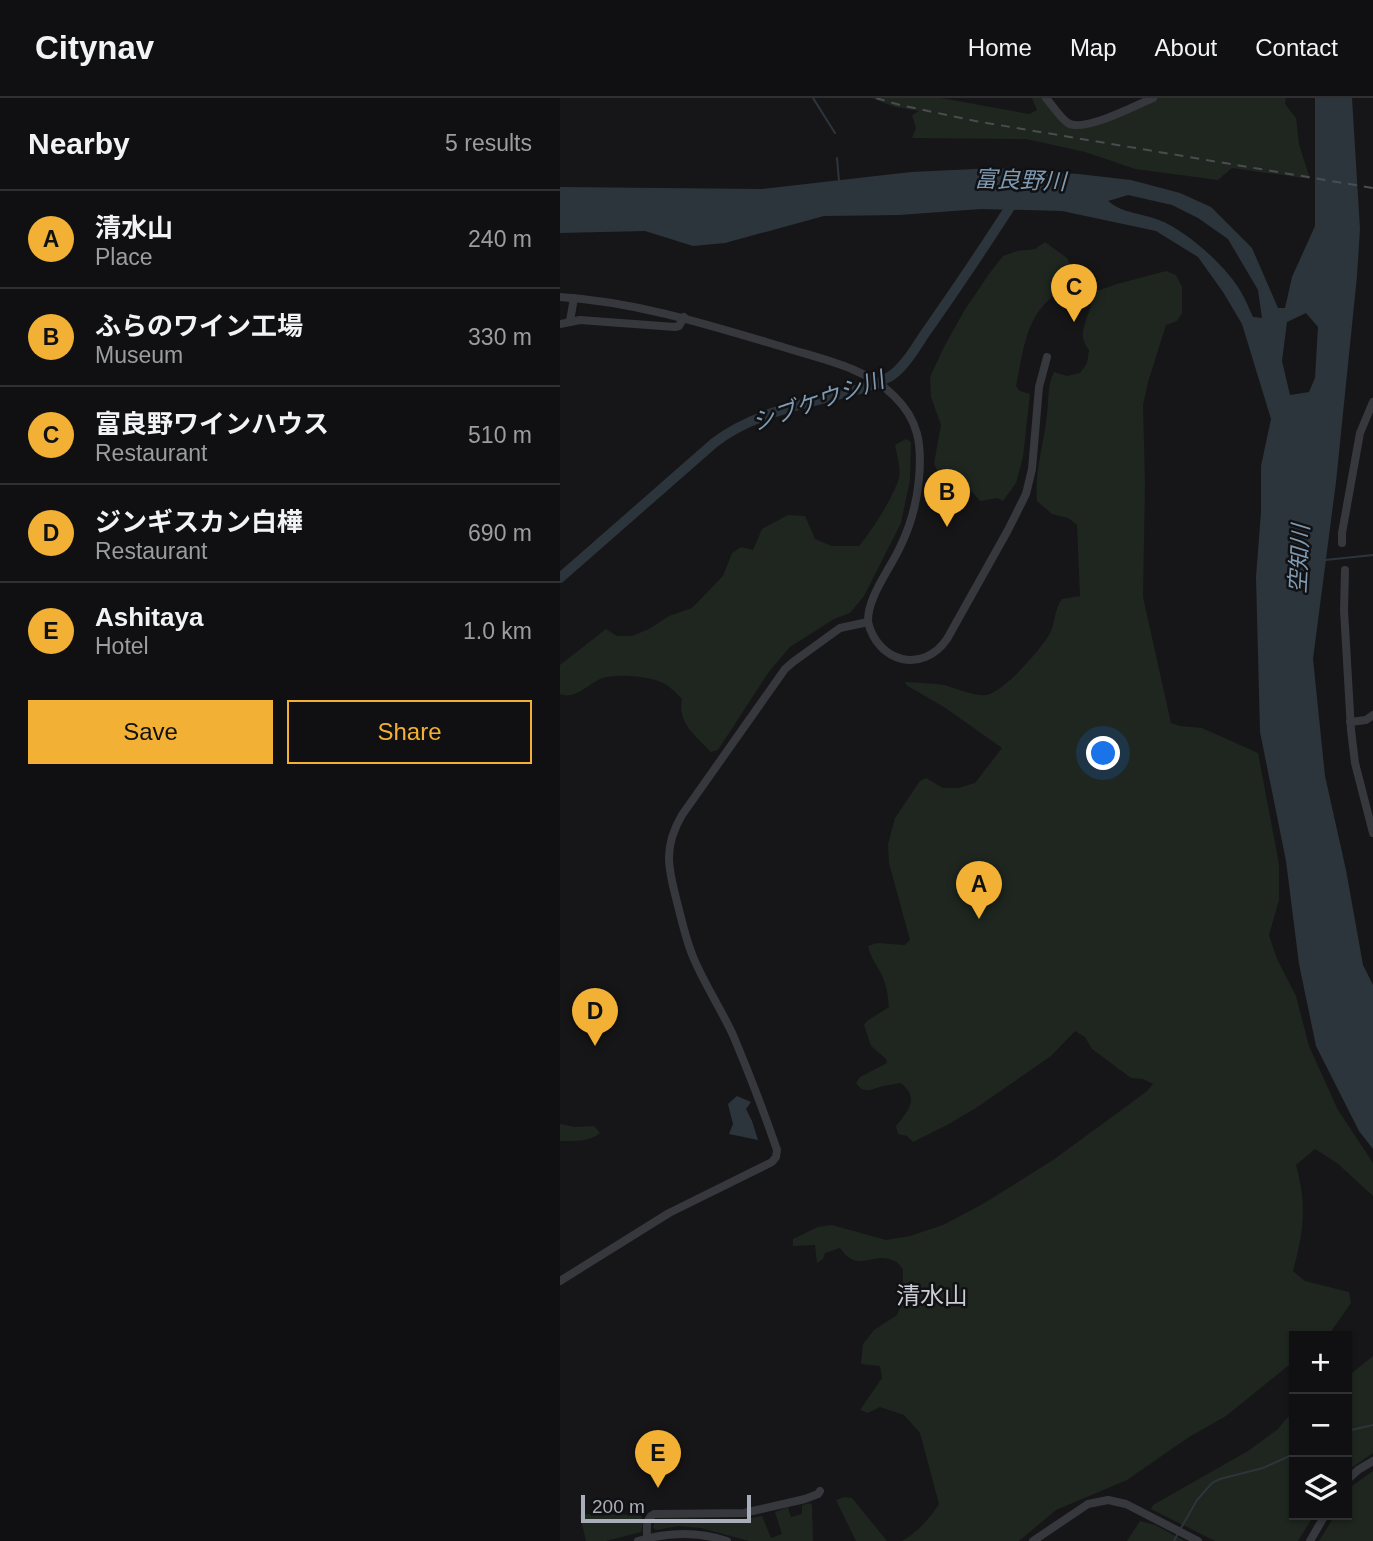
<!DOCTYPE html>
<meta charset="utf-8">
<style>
:root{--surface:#101012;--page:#19191b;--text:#f1f3f6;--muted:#9c9d9f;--line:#303032;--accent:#f2b134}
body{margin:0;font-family:Arial,"Noto Sans JP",sans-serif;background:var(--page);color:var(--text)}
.controls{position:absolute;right:21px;bottom:21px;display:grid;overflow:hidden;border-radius:0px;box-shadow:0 2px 5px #0004}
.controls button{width:63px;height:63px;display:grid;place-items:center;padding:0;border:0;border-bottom:2px solid var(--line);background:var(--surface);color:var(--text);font:35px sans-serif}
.scale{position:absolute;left:21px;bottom:18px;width:170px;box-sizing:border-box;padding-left:7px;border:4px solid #a8adb8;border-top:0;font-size:19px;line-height:24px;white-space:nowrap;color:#a8adb8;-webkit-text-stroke:5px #111113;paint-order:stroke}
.you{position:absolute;left:544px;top:656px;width:24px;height:24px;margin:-18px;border:5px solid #fff;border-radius:50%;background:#1a73e8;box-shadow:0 0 0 10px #1a73e833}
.badge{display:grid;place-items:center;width:46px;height:46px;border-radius:50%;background:var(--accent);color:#111;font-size:23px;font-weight:700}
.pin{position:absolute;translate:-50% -58px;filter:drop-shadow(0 2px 4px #0008)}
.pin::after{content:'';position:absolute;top:37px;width:24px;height:21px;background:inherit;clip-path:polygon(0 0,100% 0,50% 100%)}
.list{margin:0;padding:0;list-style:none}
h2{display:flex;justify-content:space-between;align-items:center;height:91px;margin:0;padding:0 28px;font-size:30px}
h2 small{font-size:23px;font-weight:400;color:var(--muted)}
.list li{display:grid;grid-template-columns:46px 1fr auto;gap:21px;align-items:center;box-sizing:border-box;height:98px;padding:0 28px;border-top:2px solid var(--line)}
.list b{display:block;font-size:26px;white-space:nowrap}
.list p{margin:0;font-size:23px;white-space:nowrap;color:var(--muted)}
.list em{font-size:23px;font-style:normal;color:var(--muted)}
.actions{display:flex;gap:14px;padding:21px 28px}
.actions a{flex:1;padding:16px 0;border:2px solid var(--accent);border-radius:0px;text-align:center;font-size:24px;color:var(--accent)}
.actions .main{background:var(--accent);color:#111}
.icon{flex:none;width:38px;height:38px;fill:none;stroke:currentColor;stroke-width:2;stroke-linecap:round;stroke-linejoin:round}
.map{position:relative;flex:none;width:813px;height:1443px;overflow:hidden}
header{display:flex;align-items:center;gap:42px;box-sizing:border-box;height:98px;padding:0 35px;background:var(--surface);border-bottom:2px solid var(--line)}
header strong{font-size:33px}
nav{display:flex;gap:38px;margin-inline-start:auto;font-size:24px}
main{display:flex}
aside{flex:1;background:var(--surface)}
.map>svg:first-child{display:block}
</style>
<header>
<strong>Citynav</strong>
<nav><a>Home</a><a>Map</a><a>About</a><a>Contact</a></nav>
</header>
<main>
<aside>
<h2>Nearby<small>5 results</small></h2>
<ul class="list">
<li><span class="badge">A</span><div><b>清水山</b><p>Place</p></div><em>240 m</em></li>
<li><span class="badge">B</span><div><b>ふらのワイン工場</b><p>Museum</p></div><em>330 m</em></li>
<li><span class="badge">C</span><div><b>富良野ワインハウス</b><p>Restaurant</p></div><em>510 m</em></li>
<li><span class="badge">D</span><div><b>ジンギスカン白樺</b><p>Restaurant</p></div><em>690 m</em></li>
<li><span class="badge">E</span><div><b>Ashitaya</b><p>Hotel</p></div><em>1.0 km</em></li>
</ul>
<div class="actions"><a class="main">Save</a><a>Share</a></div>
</aside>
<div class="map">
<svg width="813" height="1443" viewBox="0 0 813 1443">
<rect width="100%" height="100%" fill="#161618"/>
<g fill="#1e261f">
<path d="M311,0H381L469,16L477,12L472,0H486L504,21L518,29L593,0H726L725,6L736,20L739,46L750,81L672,70L658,82L575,71L525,54L466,41L352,40L356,30L352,17L359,13L335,9Z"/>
<path d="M485,144L507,160L512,171L521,183L534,192H540L557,186L606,173L616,177L622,189V215L617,223L606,227L588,284L583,307L585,385L583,499L611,625L620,628L642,630L698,655L719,766V802L709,837L717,861L736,898L749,948L778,1012L813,1065V1098L777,1065L755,1051L736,1067C747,1107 744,1133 733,1173L745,1183L789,1194L791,1205L770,1235L765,1238H734V1263L666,1318L629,1339L567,1382L496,1412L459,1443H342C357,1435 370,1420 379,1406L360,1335L344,1317L320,1309L308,1315L300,1312L322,1280L320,1268L301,1266L303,1246L314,1232L337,1217L343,1202V1171C340,1168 338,1164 334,1163C313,1152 299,1177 280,1150L265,1155L263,1161L257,1165L255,1147L233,1148V1141L258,1129L272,1127L326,1142L350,1138L383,1127L421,1107L493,1062L586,994L593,986L583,981L571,980L532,951L525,939L515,933L491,958L416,1010L387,1027L353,1044L347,1038L338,1036L336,1028C348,1013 360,1001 341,985C335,986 329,987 323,988C312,991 304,997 296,985L300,979L327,965L326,961L311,948L304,927L307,923L329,909C328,899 327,889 323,880C319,869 310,860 308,848L317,845L345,847L350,842L329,765L328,746L335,720L360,683L366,680L383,690H398L415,685L442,650L384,609L346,587L345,584C358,585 371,585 384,587C395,590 416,599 426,597C444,594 480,552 489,537C496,525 494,511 502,501L520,498L517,427L508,420L492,416L477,403C474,375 484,345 487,317C489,302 487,288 494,274L507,278L520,275L527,265L529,252C516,236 527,223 532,205L522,196L509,188C466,210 465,245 456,288L460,293L470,296L463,359L456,385L443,403L437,400L420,403C408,388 399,383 380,377L374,366L381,327L371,299L370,279L384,249L404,213L429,176L443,158L457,153L475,151Z"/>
<path d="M346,341L351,344L350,382L341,425L304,498L290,515L274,521L230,549L208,575L158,652L151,654C136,638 117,625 122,601C115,594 110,588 101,584C87,578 54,575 40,581C27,587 15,602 0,596V567L46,531L57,538H72L89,531L109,518L132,510L163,478L172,455L181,449L193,452L202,431L228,417L245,418L255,441L272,448H299C311,434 334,398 339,380C341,371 337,357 335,347Z"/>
<path d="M0,1026L15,1029L34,1028L40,1035C30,1044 13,1043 0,1043Z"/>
<path d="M813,1258V1355L787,1373V1279Z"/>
<path d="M734,1314V1417H754L738,1443H655L591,1411L593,1407L688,1353L718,1331L725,1322Z"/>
<path d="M813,1373V1443H759L775,1417H787V1397L792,1388Z"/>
<path d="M284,1399L292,1400L327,1443H296L276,1402Z"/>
<path d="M250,1405L252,1407L253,1443H189L141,1430L118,1428L97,1432L93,1430L95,1421C130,1418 167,1426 202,1418L211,1440L222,1436L215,1414L228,1409L231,1419L242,1416V1407Z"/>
<path d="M22,1416L81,1417L83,1425L81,1434L46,1443H26L20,1418Z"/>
<path d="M580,1423L595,1427L625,1443H567Z"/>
</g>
<g fill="#2c353c" fill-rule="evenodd">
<path d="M755,0H792L800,131L797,178L776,384L753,561L765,678L786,772L803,867L813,887V1051L799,1033L756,948L739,866L726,763L700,634L696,479L701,414V368L711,321L682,226L663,194L638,159L596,133L502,113L421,111L339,117L264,118L165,145L133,148L85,133L0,135V89L202,91L351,74L436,70L518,76L571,82L620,95L651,109L692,150L718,210H725L732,179L755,128ZM568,97L612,107L638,120L668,141L698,192L702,220L693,219C689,211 686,202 681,194C667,169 626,132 599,122C581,115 564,116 548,103ZM746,215L758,229L755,280L749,294L730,297L722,263L727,224Z"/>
<path d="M177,998L191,1004L186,1011L192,1023L198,1042L169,1036L173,1026L168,1006Z"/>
</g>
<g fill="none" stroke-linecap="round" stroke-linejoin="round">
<g stroke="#2c353c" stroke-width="2">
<path d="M253,0L275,35"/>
<path d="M277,60L279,83"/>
<path d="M765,462L813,457"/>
<path d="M787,1333L813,1327"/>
<path d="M621,1430L637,1402L652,1385L660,1381L703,1370L734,1356"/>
<path d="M614,1443L618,1435"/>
</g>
<path stroke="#2c353c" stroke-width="10" d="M0,480L154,345C187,319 233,308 273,298C292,293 311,289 329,279C343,272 357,247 366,234C397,190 427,145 456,100"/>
<g stroke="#37383d" stroke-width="8">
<path d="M486,0C493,8 500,20 508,25C524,35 576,7 593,0"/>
<path d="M0,199C77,204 149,227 223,249C261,261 305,269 334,298C359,322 362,347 359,381C357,403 351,426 341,447C331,470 307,499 308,524L280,530L233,564L225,571L122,717C103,749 108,770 117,804C122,823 126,843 134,861C145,887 161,911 173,937C189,975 204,1014 217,1052L216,1059L212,1064L109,1115L0,1183"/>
<path d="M10,223L14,200"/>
<path d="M0,226L20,222L115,229L119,228L124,219"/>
<path d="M782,445V435L800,335L813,304"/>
<path d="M785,472L784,512L791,632L795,665L813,735"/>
<path d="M308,524C318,565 363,576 387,541L448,432L466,396L472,371L479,289L487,259"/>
<path d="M790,624L806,622L813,617"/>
<path d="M787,1382L798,1372L813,1363"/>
<path d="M87,1440C87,1431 85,1421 94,1416L184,1415L245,1401L258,1396L260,1393"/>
<path d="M78,1443C108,1434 137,1433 167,1443"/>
<path d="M473,1443L528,1406L548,1402L566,1406L638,1443"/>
<path d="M750,1443L765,1417"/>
</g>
<path stroke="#4a4c52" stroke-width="2" stroke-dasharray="9 7" stroke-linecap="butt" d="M316,0L340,7L415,23L813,90"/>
</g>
<g text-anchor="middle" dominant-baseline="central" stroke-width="5" stroke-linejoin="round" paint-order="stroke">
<g font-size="23" font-style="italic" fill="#7f9bb3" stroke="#111113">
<text transform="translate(460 82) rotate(2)">富良野川</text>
<text transform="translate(258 303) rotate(-19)">シブケウシ川</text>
<text transform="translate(739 461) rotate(-87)">空知川</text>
</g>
<g font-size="24" fill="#c9ccd4" stroke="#111113">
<text x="372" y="1197">清水山</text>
</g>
</g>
</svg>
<div class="controls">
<button>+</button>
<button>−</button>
<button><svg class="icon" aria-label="layers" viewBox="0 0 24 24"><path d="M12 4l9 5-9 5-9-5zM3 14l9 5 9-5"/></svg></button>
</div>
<div class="scale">200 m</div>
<div class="you"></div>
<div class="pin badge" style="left:419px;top:821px">A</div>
<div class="pin badge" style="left:387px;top:429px">B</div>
<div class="pin badge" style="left:514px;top:224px">C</div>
<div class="pin badge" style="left:35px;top:948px">D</div>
<div class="pin badge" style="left:98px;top:1390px">E</div>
</div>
</main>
